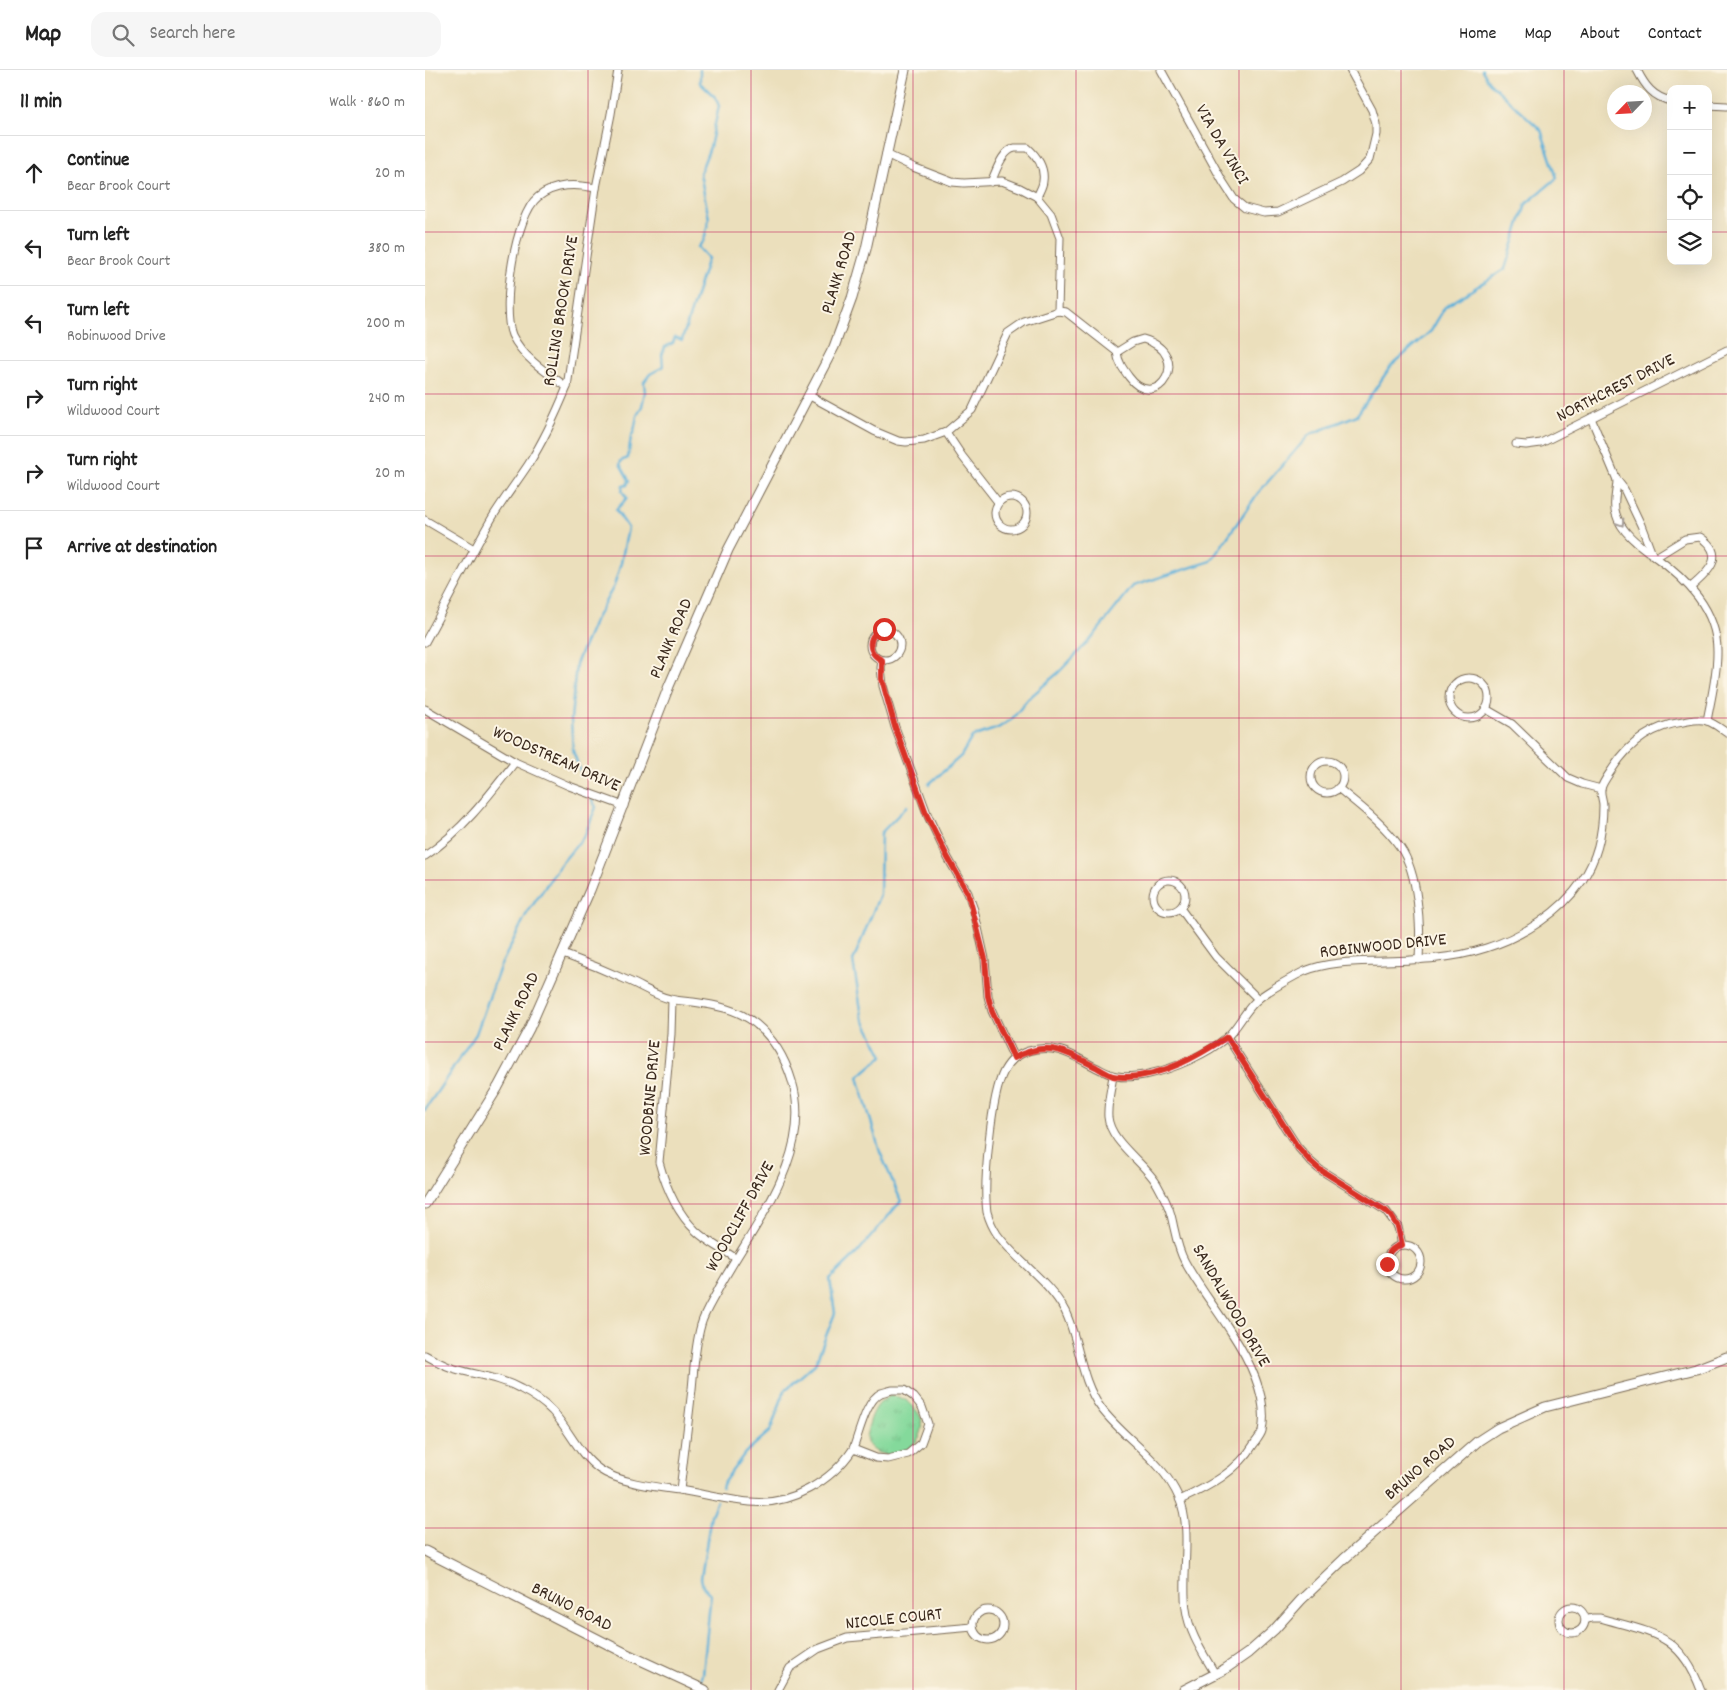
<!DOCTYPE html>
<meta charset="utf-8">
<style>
:root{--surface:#fff;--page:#f6f6f6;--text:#222;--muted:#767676;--line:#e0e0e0}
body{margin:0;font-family:Dekko,sans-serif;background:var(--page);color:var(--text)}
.controls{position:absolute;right:15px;top:15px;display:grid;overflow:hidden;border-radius:10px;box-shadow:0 5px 20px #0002}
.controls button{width:45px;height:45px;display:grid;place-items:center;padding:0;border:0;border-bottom:1px solid var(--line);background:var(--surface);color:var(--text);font:25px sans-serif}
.compass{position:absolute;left:1182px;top:15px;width:45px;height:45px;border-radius:50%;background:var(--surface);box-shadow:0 5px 20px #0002;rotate:245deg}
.stop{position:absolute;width:15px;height:15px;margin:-11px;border:4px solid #d93025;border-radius:50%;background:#fff}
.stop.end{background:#d93025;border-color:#fff;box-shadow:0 1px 5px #0008}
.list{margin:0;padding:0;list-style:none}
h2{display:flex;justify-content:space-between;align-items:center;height:65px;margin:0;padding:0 20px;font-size:21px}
h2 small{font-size:16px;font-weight:400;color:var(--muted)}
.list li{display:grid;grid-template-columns:32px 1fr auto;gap:15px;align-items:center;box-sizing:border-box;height:75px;padding:0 20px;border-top:1px solid var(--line)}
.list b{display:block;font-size:19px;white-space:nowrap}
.list p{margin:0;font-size:16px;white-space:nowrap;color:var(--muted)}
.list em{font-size:16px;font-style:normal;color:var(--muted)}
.icon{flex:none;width:28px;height:28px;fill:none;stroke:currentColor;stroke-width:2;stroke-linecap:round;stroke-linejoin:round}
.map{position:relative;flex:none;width:1302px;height:1620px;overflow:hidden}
header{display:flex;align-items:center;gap:30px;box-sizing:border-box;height:70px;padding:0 25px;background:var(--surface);border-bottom:1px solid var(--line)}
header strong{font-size:24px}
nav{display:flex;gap:28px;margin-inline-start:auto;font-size:18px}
.search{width:350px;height:45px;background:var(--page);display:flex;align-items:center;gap:12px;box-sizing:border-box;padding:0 18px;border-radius:15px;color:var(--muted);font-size:19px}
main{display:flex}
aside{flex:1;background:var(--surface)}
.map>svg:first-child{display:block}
</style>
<header>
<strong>Map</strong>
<div class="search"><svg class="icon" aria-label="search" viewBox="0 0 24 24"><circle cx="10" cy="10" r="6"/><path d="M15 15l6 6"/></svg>Search here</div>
<nav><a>Home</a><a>Map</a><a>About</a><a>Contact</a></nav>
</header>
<main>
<aside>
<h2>11 min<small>Walk · 860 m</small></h2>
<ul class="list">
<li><svg class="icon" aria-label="ahead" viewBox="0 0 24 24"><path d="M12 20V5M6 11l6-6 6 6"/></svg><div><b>Continue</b><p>Bear Brook Court</p></div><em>20 m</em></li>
<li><svg class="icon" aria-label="left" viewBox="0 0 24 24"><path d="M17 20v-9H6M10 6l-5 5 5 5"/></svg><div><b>Turn left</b><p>Bear Brook Court</p></div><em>380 m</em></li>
<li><svg class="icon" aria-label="left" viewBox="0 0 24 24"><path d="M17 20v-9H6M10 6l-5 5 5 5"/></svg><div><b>Turn left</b><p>Robinwood Drive</p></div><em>200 m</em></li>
<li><svg class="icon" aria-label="right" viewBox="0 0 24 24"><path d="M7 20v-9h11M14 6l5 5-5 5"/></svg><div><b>Turn right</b><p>Wildwood Court</p></div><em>240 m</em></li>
<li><svg class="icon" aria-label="right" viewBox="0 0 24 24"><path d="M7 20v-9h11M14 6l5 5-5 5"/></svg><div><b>Turn right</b><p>Wildwood Court</p></div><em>20 m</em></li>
<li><svg class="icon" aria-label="arrive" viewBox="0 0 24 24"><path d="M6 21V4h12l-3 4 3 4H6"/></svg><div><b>Arrive at destination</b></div></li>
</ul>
</aside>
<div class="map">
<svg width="1302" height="1620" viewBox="0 0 1302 1620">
<defs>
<pattern id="grass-tufts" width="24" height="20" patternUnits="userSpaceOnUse" patternTransform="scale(1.25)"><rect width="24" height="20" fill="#84d99b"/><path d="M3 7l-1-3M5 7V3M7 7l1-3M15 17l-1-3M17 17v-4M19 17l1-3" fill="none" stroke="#73ba85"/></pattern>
</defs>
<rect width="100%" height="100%" fill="#fcf5e5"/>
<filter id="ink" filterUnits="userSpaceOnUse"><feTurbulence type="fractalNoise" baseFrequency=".02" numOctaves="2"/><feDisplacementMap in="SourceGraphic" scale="10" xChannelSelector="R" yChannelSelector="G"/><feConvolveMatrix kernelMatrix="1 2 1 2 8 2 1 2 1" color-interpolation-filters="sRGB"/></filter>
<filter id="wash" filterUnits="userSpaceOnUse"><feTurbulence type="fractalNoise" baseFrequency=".0096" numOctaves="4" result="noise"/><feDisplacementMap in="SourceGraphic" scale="20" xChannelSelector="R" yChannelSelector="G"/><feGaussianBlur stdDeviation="1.12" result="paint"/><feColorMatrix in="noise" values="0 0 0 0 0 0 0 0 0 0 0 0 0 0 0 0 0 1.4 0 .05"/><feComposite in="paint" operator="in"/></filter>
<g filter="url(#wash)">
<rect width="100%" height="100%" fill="#ebdfbc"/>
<path fill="url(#grass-tufts)" stroke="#60825c" d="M465,1326C477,1326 484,1331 491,1340C512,1364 476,1394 452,1382C445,1378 442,1374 441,1367C445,1350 448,1334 465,1326Z"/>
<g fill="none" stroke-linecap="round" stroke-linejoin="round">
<g stroke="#5db0d9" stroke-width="2.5">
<path d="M156,703L148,681L146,650L151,594L169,552L189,516L196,493L203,458L191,440L202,428L197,421L198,416L202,415L204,410L195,394L196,391L203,388L206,367L209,361L212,346L217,336L220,322L219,312L225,304L238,297L237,285L240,277L248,273L250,267L257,270L283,188L273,177L279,170L284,149L275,103L285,77L294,36L290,27L275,13V0"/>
<path d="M504,714L536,686L547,667L573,658L587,649L603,629L634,602L667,568L708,516L786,491L833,423L884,365L932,345L966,296L1006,261L1020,237L1080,199L1101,134L1132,108L1116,60L1064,12L1057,0"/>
<path d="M0,1040L51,964L75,897L101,845L135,795L160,765L171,737L167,730"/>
<path d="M297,1418L299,1412L320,1383L345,1361L360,1320L390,1294L410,1243L405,1209L432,1183L476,1131L455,1082L433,1007L458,986L437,946L428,891L455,824L456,763L482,736"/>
<path d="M276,1611L278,1604L285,1532V1524L278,1517L276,1508L286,1445L292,1431"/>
</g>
</g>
</g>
<g filter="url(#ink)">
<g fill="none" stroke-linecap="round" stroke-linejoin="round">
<g stroke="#796955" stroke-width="9">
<g id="minor">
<path d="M736,0L798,112L809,129L820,138L839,143L853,142L917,112L934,101L945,89L951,64V54L947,40L925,0"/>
<path d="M1212,0C1220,16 1228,27 1246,31"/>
<path d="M1283,35L1302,36"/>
<path d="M461,84L488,97L527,112L539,113L577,111L595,118L612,127L626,144L635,168L633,241"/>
<path d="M566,112C571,102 577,80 590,78C594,78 599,78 603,78C612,86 620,98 618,111C618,116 614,122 612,127"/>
<path d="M718,269C770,284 732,345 704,307C698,299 693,292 692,282L708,272Z"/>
<path d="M142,317C122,303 98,288 87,265C76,238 90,145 113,127C131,113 151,114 171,118"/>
<path d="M385,326L449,361L473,371L481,372L499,370L521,362L547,340L583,263L599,252L633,241L641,242L692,282"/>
<path d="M1166,348L1192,410L1199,419L1216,455L1227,484"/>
<path d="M521,362L537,386L573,432"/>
<path d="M1091,374L1101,375L1116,373L1302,280"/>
<path d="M1192,410C1192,421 1187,434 1191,444C1196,462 1214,475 1229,486C1261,509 1293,540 1292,583C1292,606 1286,629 1282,651"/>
<circle cx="586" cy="443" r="16"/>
<path d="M0,450L49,479"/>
<path d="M1231,487L1260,469L1275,467C1302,485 1284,502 1266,517"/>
<circle cx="460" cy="575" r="15"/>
<path d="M0,572C23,531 43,489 67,448C78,430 91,413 103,395C119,370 131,344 142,317L171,118L186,44L193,0"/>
<path d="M457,590L456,598L458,616L470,657L503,746L523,788L543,823L549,840L560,889L563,926L567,941L589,988"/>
<circle cx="1044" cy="628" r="20"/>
<path d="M0,639L90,692L144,716L199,736"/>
<path d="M1061,639L1087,654L1143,708L1157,714L1176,719"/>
<circle cx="902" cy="707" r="16"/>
<path d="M913,718C935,736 959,754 975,777C994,804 996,858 994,890"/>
<path d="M0,786C37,761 63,727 90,692"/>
<circle cx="744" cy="826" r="16"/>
<path d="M755,838L791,887L833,929"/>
<path d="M138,884C160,892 182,901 204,911C218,917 231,926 245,929C253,931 261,931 268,932C290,935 313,939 331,954C349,969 360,988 367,1011C390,1085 327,1157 294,1218C288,1230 279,1243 276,1255C270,1276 269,1298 267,1319C263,1353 259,1387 255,1420"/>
<path d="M247,930L246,964L234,1092C241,1118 251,1142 271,1161C282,1172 298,1179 310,1188"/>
<path d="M802,967L872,1076L886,1092L894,1099L961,1141L973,1157L977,1175"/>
<path d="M688,1006C686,1019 682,1034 683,1047C685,1072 720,1093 732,1114C737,1123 743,1134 746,1145C750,1161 752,1178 760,1192C773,1216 791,1238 806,1262C823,1288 844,1328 837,1361C836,1365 832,1370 829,1374C813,1401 783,1417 755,1430"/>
<circle cx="979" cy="1192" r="17"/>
<path d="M0,1285C9,1290 18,1295 27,1298C50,1305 75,1307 96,1319C106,1324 119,1333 127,1341C144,1359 153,1384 174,1399C194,1413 231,1417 254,1420C278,1424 302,1430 325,1432C365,1436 407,1411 428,1379"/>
<path d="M467,1320H479L489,1327L497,1337L503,1354L496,1373L483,1384L463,1389L451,1388L428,1379C434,1364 441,1330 456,1323C459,1322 464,1321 467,1320Z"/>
<circle cx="1147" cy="1550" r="13"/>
<circle cx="563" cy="1555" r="15"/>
<path d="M1160,1550L1167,1548H1175C1227,1563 1255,1563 1276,1620"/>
<path d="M790,1604C778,1583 764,1563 761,1539C756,1504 768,1460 754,1428C737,1389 700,1370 676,1338C655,1310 655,1272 640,1241C624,1210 592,1192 572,1164C568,1158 564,1149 562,1142C558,1115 566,1025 579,1001C585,990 592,985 603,981C630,973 647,985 670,997C677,1000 684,1005 692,1006C702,1008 714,1006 724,1004C748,999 783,984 802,967C814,956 820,940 832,930C839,923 871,905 880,901C905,891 933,892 959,891C993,890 1028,889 1061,878C1097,867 1136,842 1157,811C1172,789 1178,761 1178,735C1178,730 1175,724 1176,719C1177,713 1184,704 1188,698C1205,672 1227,656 1258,652C1265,651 1274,648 1282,651C1289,653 1296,659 1302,663"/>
<path d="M353,1620L365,1598L393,1579L422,1568L548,1557"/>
</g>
</g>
<g stroke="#796955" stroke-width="11">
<g id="tertiary">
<path d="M0,1134L73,1017L104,959L165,820L244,616L303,480L409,277L427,228L441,179L480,0"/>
<path d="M0,1481L200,1583L280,1620"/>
<path d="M759,1620L800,1599L823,1583L849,1560L876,1530L919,1489L1053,1371L1073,1358L1120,1337L1271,1299L1302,1287"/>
</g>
</g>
<use href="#minor" stroke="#fff" stroke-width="7"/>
<use href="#tertiary" stroke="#fff" stroke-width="9"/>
</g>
<defs><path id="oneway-chevron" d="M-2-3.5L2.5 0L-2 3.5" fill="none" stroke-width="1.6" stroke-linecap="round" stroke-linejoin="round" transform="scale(1.25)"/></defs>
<use stroke="#a79f9a" href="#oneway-chevron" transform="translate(1196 453) rotate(58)"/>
</g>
<g fill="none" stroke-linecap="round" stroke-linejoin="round" filter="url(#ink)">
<path stroke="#d93025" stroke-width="6" d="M459,559C442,563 441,583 457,590V609L470,657L502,746L523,788L543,823L560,889L563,926L567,941L589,988C623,970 639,981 671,997C676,1000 682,1004 688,1006C693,1007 698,1007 703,1007C740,1005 771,987 802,967L872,1076L886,1092L894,1099L961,1141L966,1146L973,1157L977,1175C967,1177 961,1184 962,1194"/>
</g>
<path fill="none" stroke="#c2185b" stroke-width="1" stroke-opacity="0.55" d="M163,0V1620M326,0V1620M488,0V1620M651,0V1620M814,0V1620M976,0V1620M1139,0V1620M0,162H1246M1283,162H1302M0,324H1302M0,486H1302M0,648H1302M0,810H1302M0,972H1302M0,1134H1302M0,1296H1302M0,1458H1302"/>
<g text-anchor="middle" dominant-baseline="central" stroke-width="4" stroke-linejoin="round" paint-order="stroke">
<g font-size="18" fill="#3b2a1e" stroke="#fcf5e5">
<text transform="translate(796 75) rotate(60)">VIA DA VINCI</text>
<text transform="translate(415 203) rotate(-73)">PLANK ROAD</text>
<text transform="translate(137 241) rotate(-81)">ROLLING BROOK DRIVE</text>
<text transform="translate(1191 319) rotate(-27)">NORTHCREST DRIVE</text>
<text transform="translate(247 569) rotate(-67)">PLANK ROAD</text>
<text transform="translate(131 690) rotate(24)">WOODSTREAM DRIVE</text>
<text transform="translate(958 877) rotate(-6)">ROBINWOOD DRIVE</text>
<text transform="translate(92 942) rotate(-64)">PLANK ROAD</text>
<text transform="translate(226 1028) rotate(-85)">WOODBINE DRIVE</text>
<text transform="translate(316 1147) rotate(-61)">WOODCLIFF DRIVE</text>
<text transform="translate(805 1236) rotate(60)">SANDALWOOD DRIVE</text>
<text transform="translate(996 1399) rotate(-41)">BRUNO ROAD</text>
<text transform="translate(146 1538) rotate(27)">BRUNO ROAD</text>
<text transform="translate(469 1550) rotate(-6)">NICOLE COURT</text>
</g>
</g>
</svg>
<div class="controls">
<button>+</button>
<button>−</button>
<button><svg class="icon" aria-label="locate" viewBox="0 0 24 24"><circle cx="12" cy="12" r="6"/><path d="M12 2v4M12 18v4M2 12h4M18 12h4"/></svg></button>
<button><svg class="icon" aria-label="layers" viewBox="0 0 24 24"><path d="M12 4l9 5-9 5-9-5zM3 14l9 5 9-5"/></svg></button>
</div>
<svg class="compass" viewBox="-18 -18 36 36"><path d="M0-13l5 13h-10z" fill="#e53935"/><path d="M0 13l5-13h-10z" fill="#767676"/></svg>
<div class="stop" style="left:459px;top:559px"></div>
<div class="stop end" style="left:962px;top:1194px"></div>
</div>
</main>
